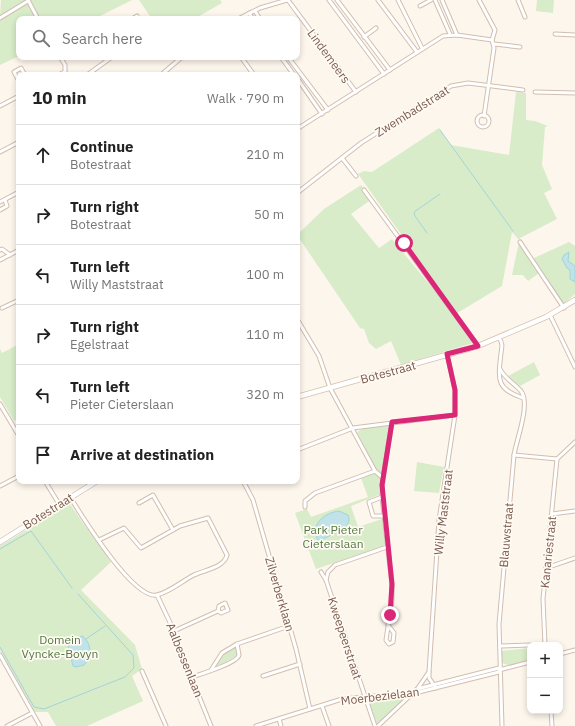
<!DOCTYPE html>
<meta charset="utf-8">
<style>
:root{--surface:#fff;--page:#f2f2f2;--text:#222;--muted:#767676;--line:#e0e0e0}
body{margin:0;font-family:"IBM Plex Sans",sans-serif;background:var(--page);color:var(--text)}
.controls{position:absolute;right:12px;bottom:12px;display:grid;overflow:hidden;border-radius:8px;box-shadow:0 2px 6px #0003}
.controls button{width:36px;height:36px;display:grid;place-items:center;padding:0;border:0;border-bottom:1px solid var(--line);background:var(--surface);color:var(--text);font:20px sans-serif}
.stop{position:absolute;width:12px;height:12px;margin:-9px;border:3px solid #db2777;border-radius:50%;background:#fff}
.stop.end{background:#db2777;border-color:#fff;box-shadow:0 1px 4px #0008}
.list{margin:0;padding:0;list-style:none}
h2{display:flex;justify-content:space-between;align-items:center;height:52px;margin:0;padding:0 16px;font-size:17px}
h2 small{font-size:13px;font-weight:400;color:var(--muted)}
.list li{display:grid;grid-template-columns:26px 1fr auto;gap:12px;align-items:center;box-sizing:border-box;height:60px;padding:0 16px;border-top:1px solid var(--line)}
.list b{display:block;font-size:15px;white-space:nowrap}
.list p{margin:0;font-size:13px;white-space:nowrap;color:var(--muted)}
.list em{font-size:13px;font-style:normal;color:var(--muted)}
.icon{flex:none;width:22px;height:22px;fill:none;stroke:currentColor;stroke-width:2;stroke-linecap:round;stroke-linejoin:round}
.map{position:relative;flex:none;width:575px;height:726px;overflow:hidden}
.search{position:absolute;background:var(--surface);box-shadow:0 2px 6px #0003;left:16px;top:16px;width:284px;height:44px;display:flex;align-items:center;gap:10px;box-sizing:border-box;padding:0 14px;border-radius:8px;color:var(--muted);font-size:15px}
.panel{position:absolute;background:var(--surface);box-shadow:0 2px 6px #0003;left:16px;top:72px;width:284px;height:412px;border-radius:8px}
.map>svg:first-child{display:block}
</style>
<div class="map">
<svg width="575" height="726" viewBox="0 0 575 726">
<rect width="100%" height="100%" fill="#fdf6ec"/>
<g fill="#d8ecc9">
<path d="M1,0H132L94,19H19V56L0,65V20L23,6L22,3L0,16Z"/>
<path d="M139,0H220L222,3L194,19H152Z"/>
<path d="M537,0H554L553,13L536,11Z"/>
<path d="M516,92L526,93V120L535,121L548,126L545,127L542,165L552,189L544,193L557,219L520,238L519,240L512,232L502,286L454,315L473,343L401,365L391,341L376,349L369,343L364,329L360,328L297,235L324,209L361,185L372,199L351,214L379,248L392,239L439,296L443,293L358,174L364,171L372,172L439,128L451,145L509,155Z"/>
<path d="M519,242L539,273L528,281L523,275H512Z"/>
<path d="M569,242L575,246V294L564,304L532,259Z"/>
<path d="M19,344V418L14,421L0,397V349L2,353Z"/>
<path d="M534,362L540,375L520,386L508,376Z"/>
<path d="M388,426L390,428L381,494L351,506L358,527L382,519L385,544L383,546L316,569L295,513L307,509L311,517L368,497L361,478L377,472L357,432L364,428Z"/>
<path d="M417,462L444,467L439,493L414,491Z"/>
<path d="M70,504C83,524 97,542 111,562L81,590L135,645L142,669L132,676L143,701L87,726H56L48,712H35L0,650V546L36,524L38,526V524Z"/>
<path d="M234,647L236,648L238,656L232,661L218,667L217,664L224,654Z"/>
<path d="M530,648V660L508,665L502,663L501,651Z"/>
<path d="M408,695L377,724L368,699Z"/>
</g>
<g fill="#bfe3e8" stroke="#a5d3da">
<path d="M569,252L568,261L575,266V282L570,279V270L567,268L562,259L564,255Z"/>
<path d="M339,511L348,515C354,530 331,533 320,541L318,540C310,524 324,513 339,511Z"/>
<path d="M82,636C89,640 91,650 90,658L84,665L76,667L73,666L68,646L71,640Z"/>
</g>
<g fill="none" stroke-linecap="round" stroke-linejoin="round">
<g stroke="#a5d3da" stroke-width="1">
<path d="M440,130L513,231"/>
<path d="M427,233L415,216L414,212L440,194"/>
<path d="M549,282L564,304"/>
<path d="M58,511L69,504"/>
<path d="M38,523L50,516"/>
<path d="M0,549L31,531L72,588"/>
<path d="M86,639L105,626"/>
<path d="M0,647L34,707L44,709L125,677L134,668L133,655L78,594"/>
</g>
<g stroke="#d1beb0" stroke-width="5">
<g id="street">
<path d="M28,0L38,19"/>
<path d="M288,0L356,92"/>
<path d="M329,0L384,74"/>
<path d="M337,0L390,70"/>
<path d="M378,0L417,52"/>
<path d="M398,0L422,48"/>
<path d="M435,0L450,34"/>
<path d="M442,0L457,35"/>
<path d="M479,0L495,30L492,40"/>
<path d="M518,0L525,17"/>
<path d="M420,6L431,0"/>
<path d="M255,11L260,19"/>
<path d="M249,13L253,19"/>
<path d="M0,18L28,1"/>
<path d="M132,19L137,16"/>
<path d="M238,19L260,8L287,0"/>
<path d="M555,34L575,35"/>
<path d="M364,37L376,28"/>
<path d="M494,44L520,47"/>
<path d="M60,57L65,65V72"/>
<path d="M241,57L254,75"/>
<path d="M281,57L294,75"/>
<path d="M288,57L328,110"/>
<path d="M58,75L65,72"/>
<path d="M87,75L112,57"/>
<path d="M161,75L182,57"/>
<path d="M297,78L322,114"/>
<path d="M19,81L14,72L21,68L25,75"/>
<path d="M535,92L575,93"/>
<path d="M0,106L19,96"/>
<circle cx="483" cy="121" r="6"/>
<path d="M484,116L494,48L492,40"/>
<path d="M297,129L443,36L457,35L492,40"/>
<path d="M0,152L19,142"/>
<path d="M342,158L356,176"/>
<path d="M364,190L478,346"/>
<path d="M297,193L361,143L451,86L468,83L523,90"/>
<path d="M0,202L19,192"/>
<path d="M0,210L7,206L5,200"/>
<path d="M520,242L564,308"/>
<path d="M0,250L2,249L10,255"/>
<path d="M0,260L19,250"/>
<path d="M2,308L19,300"/>
<path d="M550,315L575,367"/>
<path d="M297,319L319,356L330,388L375,471L383,478"/>
<path d="M499,338C503,343 502,347 501,353C498,380 496,389 523,398"/>
<path d="M500,369C505,379 514,383 521,391C531,404 516,441 514,455L499,624L502,726"/>
<path d="M0,404L19,436"/>
<path d="M297,450L353,428L455,415"/>
<path d="M514,455L557,459"/>
<path d="M557,459L575,442"/>
<path d="M45,481L59,504"/>
<path d="M243,481L253,500L296,649L310,709"/>
<path d="M0,486L19,476"/>
<path d="M70,497C82,516 133,600 157,595C170,592 182,581 194,575C204,570 224,568 227,555L208,518L180,526L141,548L124,528L99,540"/>
<path d="M382,497L369,502L373,516H384"/>
<path d="M139,503L153,495L173,530"/>
<path d="M305,507V501L315,493L375,471"/>
<path d="M552,514L575,511"/>
<path d="M546,568L575,558"/>
<path d="M321,572L326,580L375,726"/>
<path d="M326,580L328,572L335,565L387,547"/>
<path d="M157,595L174,631V634L211,726"/>
<path d="M388,625L394,633L393,642L389,644L386,640L392,600V585L382,497L383,478L392,422"/>
<path d="M174,631L218,611L221,613L228,610L225,603L219,606L218,611"/>
<path d="M237,644L289,626"/>
<path d="M545,645L543,599L557,459"/>
<path d="M500,646L530,645"/>
<path d="M560,654L575,650"/>
<path d="M0,655L40,726"/>
<path d="M499,670L530,662"/>
<path d="M142,671L166,726"/>
<path d="M263,676L300,664"/>
<path d="M192,677C201,674 238,663 239,655L237,644L222,653L211,670"/>
<path d="M418,688L429,672"/>
<path d="M436,688L429,678V672L439,520L455,415V390L447,354"/>
<path d="M417,689L499,668"/>
<path d="M322,706L329,726"/>
<path d="M551,711L552,726"/>
<path d="M279,719L281,726"/>
<path d="M7,726L32,713"/>
<path d="M256,726L342,699L419,692L499,672"/>
<path d="M378,726L414,692"/>
</g>
</g>
<g stroke="#d6c0b0" stroke-width="6">
<g id="secondary">
<path d="M297,397L478,346L546,317L575,300"/>
<path d="M0,542L97,481"/>
</g>
</g>
<use href="#street" stroke="#fff" stroke-width="3"/>
<use href="#secondary" stroke="#fff" stroke-width="4.5"/>
</g>
<g fill="none" stroke-linecap="round" stroke-linejoin="round">
<path stroke="#db2777" stroke-width="5" d="M390,615L392,584L382,485L392,422L455,415V390L447,354L478,346L404,243"/>
</g>
<g text-anchor="middle" dominant-baseline="central" stroke-width="3.5" stroke-linejoin="round" paint-order="stroke">
<g font-size="12" fill="#7a5c4d" stroke="#fffaf3">
<text transform="translate(329 56) rotate(54)">Lindemeers</text>
<text transform="translate(412 111) rotate(-32)">Zwembadstraat</text>
<text transform="translate(388 372) rotate(-15)">Botestraat</text>
<text transform="translate(48 511) rotate(-32)">Botestraat</text>
<text transform="translate(443 512) rotate(-83)">Willy Maststraat</text>
<text transform="translate(506 535) rotate(-85)">Blauwstraat</text>
<text transform="translate(548 552) rotate(-84)">Kanariestraat</text>
<text transform="translate(280 594) rotate(74)">Zilverberklaan</text>
<text transform="translate(345 638) rotate(72)">Kweepeerstraat</text>
<text transform="translate(185 660) rotate(68)">Aalbessenlaan</text>
<text transform="translate(380 696) rotate(-7)">Moerbezielaan</text>
</g>
<g font-size="12" fill="#537a41" stroke="#fffaf3">
<text x="333" y="529">Park Pieter<tspan x="333" dy="14">Cieterslaan</tspan></text>
<text x="60" y="639">Domein<tspan x="60" dy="14">Vyncke-Bovyn</tspan></text>
</g>
</g>
</svg>
<div class="controls">
<button>+</button>
<button>−</button>
</div>
<div class="stop" style="left:404px;top:243px"></div>
<div class="stop end" style="left:390px;top:615px"></div>
<div class="search"><svg class="icon" aria-label="search" viewBox="0 0 24 24"><circle cx="10" cy="10" r="6"/><path d="M15 15l6 6"/></svg>Search here</div>
<section class="panel">
<h2>10 min<small>Walk · 790 m</small></h2>
<ul class="list">
<li><svg class="icon" aria-label="ahead" viewBox="0 0 24 24"><path d="M12 20V5M6 11l6-6 6 6"/></svg><div><b>Continue</b><p>Botestraat</p></div><em>210 m</em></li>
<li><svg class="icon" aria-label="right" viewBox="0 0 24 24"><path d="M7 20v-9h11M14 6l5 5-5 5"/></svg><div><b>Turn right</b><p>Botestraat</p></div><em>50 m</em></li>
<li><svg class="icon" aria-label="left" viewBox="0 0 24 24"><path d="M17 20v-9H6M10 6l-5 5 5 5"/></svg><div><b>Turn left</b><p>Willy Maststraat</p></div><em>100 m</em></li>
<li><svg class="icon" aria-label="right" viewBox="0 0 24 24"><path d="M7 20v-9h11M14 6l5 5-5 5"/></svg><div><b>Turn right</b><p>Egelstraat</p></div><em>110 m</em></li>
<li><svg class="icon" aria-label="left" viewBox="0 0 24 24"><path d="M17 20v-9H6M10 6l-5 5 5 5"/></svg><div><b>Turn left</b><p>Pieter Cieterslaan</p></div><em>320 m</em></li>
<li><svg class="icon" aria-label="arrive" viewBox="0 0 24 24"><path d="M6 21V4h12l-3 4 3 4H6"/></svg><div><b>Arrive at destination</b></div></li>
</ul>
</section>
</div>
